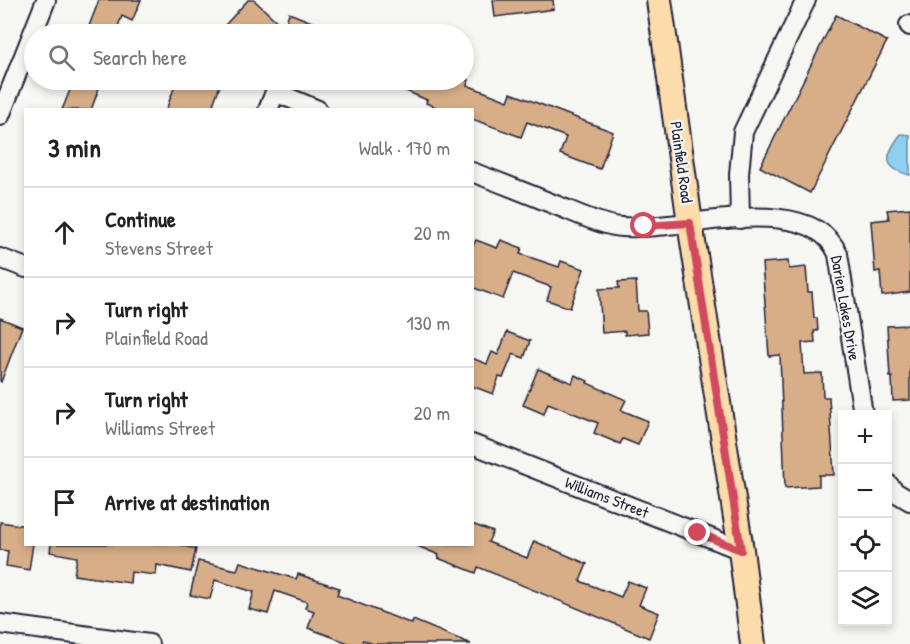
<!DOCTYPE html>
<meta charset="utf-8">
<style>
:root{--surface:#fff;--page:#f2f2f2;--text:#222;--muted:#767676;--line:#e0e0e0}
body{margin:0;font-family:"Patrick Hand",sans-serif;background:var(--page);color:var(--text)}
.controls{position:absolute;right:18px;bottom:18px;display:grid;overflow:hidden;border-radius:0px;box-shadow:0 3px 9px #0003}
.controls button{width:54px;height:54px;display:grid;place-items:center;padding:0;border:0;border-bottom:2px solid var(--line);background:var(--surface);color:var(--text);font:30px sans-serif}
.stop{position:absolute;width:18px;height:18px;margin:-14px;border:4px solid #d1495b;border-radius:50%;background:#fff}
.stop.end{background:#d1495b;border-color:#fff;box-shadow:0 2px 6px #0008}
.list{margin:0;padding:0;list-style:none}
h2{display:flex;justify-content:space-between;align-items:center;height:78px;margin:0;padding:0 24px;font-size:26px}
h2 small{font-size:20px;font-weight:400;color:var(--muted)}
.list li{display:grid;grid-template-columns:39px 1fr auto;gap:18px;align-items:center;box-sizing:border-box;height:90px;padding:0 24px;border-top:2px solid var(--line)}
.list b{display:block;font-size:22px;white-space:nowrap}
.list p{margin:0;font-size:20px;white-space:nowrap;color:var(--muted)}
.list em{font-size:20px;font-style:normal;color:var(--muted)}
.icon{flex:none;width:33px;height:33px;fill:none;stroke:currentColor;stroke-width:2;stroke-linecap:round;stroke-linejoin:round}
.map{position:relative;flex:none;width:910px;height:644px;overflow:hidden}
.search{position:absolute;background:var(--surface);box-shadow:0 3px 9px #0003;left:24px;top:24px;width:450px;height:66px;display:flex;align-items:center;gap:15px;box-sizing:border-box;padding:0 21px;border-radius:33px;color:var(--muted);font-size:22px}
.panel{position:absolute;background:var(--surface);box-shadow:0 3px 9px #0003;left:24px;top:108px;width:450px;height:438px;border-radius:0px}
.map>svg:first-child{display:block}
</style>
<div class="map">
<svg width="910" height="644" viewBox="0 0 910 644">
<rect width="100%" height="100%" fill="#f6f6f2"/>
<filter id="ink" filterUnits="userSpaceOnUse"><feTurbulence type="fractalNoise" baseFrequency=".0167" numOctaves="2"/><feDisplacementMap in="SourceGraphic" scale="12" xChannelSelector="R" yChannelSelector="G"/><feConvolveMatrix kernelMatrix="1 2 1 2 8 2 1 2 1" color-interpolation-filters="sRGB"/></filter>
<g filter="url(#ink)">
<path fill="#8fd0f1" stroke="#638aa8" stroke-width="1.5" d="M901,134L910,135V175C881,168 885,155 901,134Z"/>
<g fill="#d7ae88" stroke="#22223b" stroke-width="1.5">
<path d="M99,0H141L132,21L122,16L115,34H86Z"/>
<path d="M248,0H254L284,28L289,13L342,34H217Z"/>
<path d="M493,0H553L554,9L495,17Z"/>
<path d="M836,15L887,41L810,193L760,167Z"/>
<path d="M74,80H102L91,110H62Z"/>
<path d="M177,80H222L211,110H166Z"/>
<path d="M380,80H469L467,85L508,101L511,93L613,132L600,169L560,154L566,137L527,122L521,137L472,119V110H443L426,103L427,100Z"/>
<path d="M910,208V292L882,296L880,271L875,272L871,221L889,219L887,210Z"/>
<path d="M476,240L497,248L501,240L522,248L520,254L559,267L561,261L584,269L570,308L547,300L551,287L513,273L503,299L472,287V248Z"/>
<path d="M788,261L789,269L806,267L808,292H812L814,318H817L818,331H814L815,342L802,343L804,374L822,373L823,397H829L834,475H819V486L785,488L780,355L769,356L762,263Z"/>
<path d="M636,281L638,311H646L648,333L625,335V331L602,333L599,289L619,288L618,282Z"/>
<path d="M0,318L22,327L1,382L0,381Z"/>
<path d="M910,325V400L893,401L892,377H890L887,326Z"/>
<path d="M507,332L530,341L524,358L513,354L503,378L499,377L493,394L472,386V358L487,364L492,352L498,355Z"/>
<path d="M538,369L572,383L575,375L588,381L587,383L626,400L621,410L648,421L638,445L623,439L620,444L594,433L598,423L548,403L544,414L523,405Z"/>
<path d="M0,522L26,526V544H33L29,570L6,566L8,551L0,550Z"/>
<path d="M472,524L493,532L488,542L527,558L534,541L587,564L580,581L621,597L628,581L646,588L639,605L659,613L649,638L478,567L476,573L438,558L439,555L415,545L472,544Z"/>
<path d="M51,544H177L196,549L191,572L157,565L156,575L131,572L130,583L74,575L77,557L50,552Z"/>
<path d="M198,561L237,570L240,562L296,579L298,574L339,588L337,595L412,624L413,620L471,644H373L363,640L361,644H351L308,628L314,611L305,608L307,602L275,591L268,614L249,609L254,592L215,580L210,599L190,595Z"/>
</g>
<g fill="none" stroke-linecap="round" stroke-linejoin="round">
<g stroke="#22223b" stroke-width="22">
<g id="minor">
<path d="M909,25L910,26"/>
<path d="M268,110L275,92L318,110"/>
<path d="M0,116L46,0"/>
<path d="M472,172C501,183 529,194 558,206C576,213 594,222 614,226C670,236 809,186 838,254L863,414"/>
<path d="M740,219L739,174L743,132L806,0"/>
<path d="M0,258L26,268"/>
<path d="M472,444L741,550"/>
<path d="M888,484L895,492L910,501"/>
<path d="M0,624L149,644"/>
</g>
</g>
<g stroke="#22223b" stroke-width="28">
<path id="major" d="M659,0L690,223L741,550L753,644"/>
</g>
<use href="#minor" stroke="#f6f6f2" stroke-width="18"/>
<use href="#major" stroke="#fddcac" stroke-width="24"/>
</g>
</g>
<g fill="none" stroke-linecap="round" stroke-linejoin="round" filter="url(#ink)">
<path stroke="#d1495b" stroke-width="8" d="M644,226L690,223L741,550L698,533"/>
</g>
<g text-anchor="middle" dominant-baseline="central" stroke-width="4.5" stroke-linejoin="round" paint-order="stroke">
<g font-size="16" fill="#22223b" stroke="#f6f6f2">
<text transform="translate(682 162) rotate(82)">Plainfield Road</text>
<text transform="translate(846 308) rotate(80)">Darien Lakes Drive</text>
<text transform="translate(607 497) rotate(21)">Williams Street</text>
</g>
</g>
</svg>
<div class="controls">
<button>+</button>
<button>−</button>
<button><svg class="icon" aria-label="locate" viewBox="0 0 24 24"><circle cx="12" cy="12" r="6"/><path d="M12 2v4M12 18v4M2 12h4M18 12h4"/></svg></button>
<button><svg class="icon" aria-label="layers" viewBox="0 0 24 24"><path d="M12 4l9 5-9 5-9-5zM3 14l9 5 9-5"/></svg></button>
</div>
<div class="stop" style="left:644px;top:226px"></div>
<div class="stop end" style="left:698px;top:533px"></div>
<div class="search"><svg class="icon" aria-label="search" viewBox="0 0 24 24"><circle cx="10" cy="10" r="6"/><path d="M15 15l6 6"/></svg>Search here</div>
<section class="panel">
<h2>3 min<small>Walk · 170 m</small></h2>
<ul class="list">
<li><svg class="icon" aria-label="ahead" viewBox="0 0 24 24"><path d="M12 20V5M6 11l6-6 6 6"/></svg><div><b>Continue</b><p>Stevens Street</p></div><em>20 m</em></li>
<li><svg class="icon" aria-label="right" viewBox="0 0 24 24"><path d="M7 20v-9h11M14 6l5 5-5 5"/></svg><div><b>Turn right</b><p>Plainfield Road</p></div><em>130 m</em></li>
<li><svg class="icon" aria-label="right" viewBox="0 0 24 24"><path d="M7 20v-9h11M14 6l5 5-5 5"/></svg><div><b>Turn right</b><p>Williams Street</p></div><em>20 m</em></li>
<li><svg class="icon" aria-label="arrive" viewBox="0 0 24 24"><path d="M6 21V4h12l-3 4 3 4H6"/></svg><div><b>Arrive at destination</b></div></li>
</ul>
</section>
</div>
